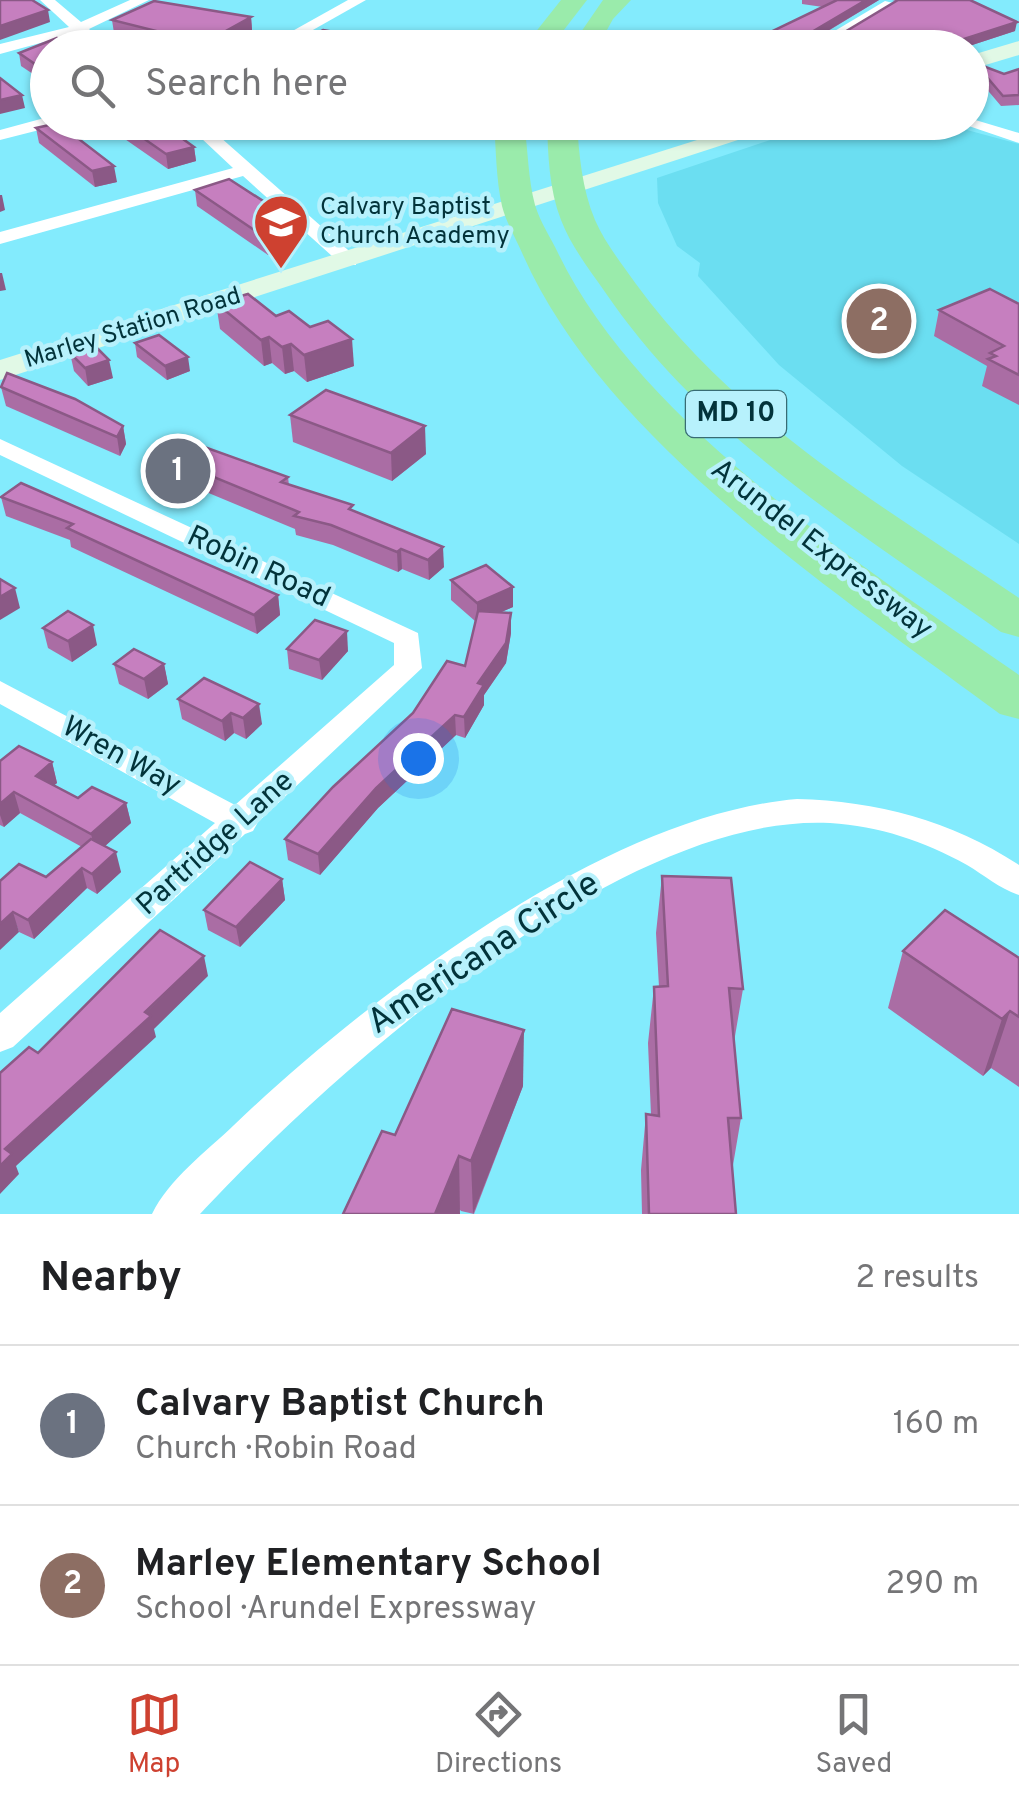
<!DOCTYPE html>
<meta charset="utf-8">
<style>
:root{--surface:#fff;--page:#f6f6f6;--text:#202124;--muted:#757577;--line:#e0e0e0;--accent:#ce4130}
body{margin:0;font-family:Overpass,sans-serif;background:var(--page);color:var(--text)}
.you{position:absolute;left:418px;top:758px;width:35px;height:35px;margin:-25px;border:8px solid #fff;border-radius:50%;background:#1a73e8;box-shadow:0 0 0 15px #1a73e833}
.badge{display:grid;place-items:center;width:65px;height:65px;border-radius:50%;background:var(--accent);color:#fff;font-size:32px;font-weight:700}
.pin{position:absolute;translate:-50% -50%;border:5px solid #fff;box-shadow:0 2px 10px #0006}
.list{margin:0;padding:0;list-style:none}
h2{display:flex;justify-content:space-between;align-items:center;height:130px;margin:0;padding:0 40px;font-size:42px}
h2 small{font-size:32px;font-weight:400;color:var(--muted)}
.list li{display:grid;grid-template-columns:65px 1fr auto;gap:30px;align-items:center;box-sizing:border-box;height:160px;padding:0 40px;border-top:2px solid var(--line)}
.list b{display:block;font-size:38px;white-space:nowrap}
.list p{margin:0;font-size:32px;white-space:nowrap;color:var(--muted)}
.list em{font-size:32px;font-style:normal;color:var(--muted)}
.icon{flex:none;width:55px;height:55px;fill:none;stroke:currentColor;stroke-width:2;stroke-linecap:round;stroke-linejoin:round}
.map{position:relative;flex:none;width:1019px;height:1214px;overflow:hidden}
.search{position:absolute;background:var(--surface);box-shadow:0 2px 8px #0004;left:30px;right:30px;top:30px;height:110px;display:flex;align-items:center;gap:25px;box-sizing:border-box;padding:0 35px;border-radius:55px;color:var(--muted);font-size:38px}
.sheet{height:450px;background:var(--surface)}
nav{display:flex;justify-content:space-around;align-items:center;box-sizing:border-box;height:140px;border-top:2px solid var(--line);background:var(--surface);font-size:28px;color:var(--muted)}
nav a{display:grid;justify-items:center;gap:5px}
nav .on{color:var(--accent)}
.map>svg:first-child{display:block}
</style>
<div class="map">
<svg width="1019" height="1214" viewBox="0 0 1019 1214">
<rect width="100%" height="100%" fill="#83ebfd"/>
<path fill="#6bdef1" d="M821,123H941L1019,144V544L902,466L779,365L698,276L700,263L677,246L658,203L657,178Z"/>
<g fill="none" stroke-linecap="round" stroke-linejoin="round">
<g fill="#fff" fill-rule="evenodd">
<path d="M40,0H55L81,22L130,0H149L89,29L109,48H93L77,33L0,54V44L69,27Z"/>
<path d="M348,0H366L281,48H262Z"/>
<path d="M885,1L897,4L825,48H806Z"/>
<path d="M48,117V122H57L55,126L0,140V130Z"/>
<path d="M972,119L1019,133V143L957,122H972Z"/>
<path d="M184,122H203L356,257V265H342L243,176L0,244V232L233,168Z"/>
<path d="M0,439L418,633L422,668L258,822L253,831L245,834L13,1047L0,1052V1013L215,823L0,704V681L235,805L394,665V643L0,455Z"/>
<path d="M797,799C877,801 952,821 1019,865V895C1000,889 984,875 967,865C924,841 879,826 830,823C623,812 334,1070 200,1214H152C168,1180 207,1151 234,1125C369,996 607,815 797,799Z"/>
</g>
<g fill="#e1f9e6" fill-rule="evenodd">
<path d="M1019,41V55L972,69V55Z"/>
<path d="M754,122H793L0,380V360Z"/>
</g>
<g fill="#9aebab" fill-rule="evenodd">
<path d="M561,0H587L550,48H523Z"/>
<path d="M603,0H631L613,19L597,48H570Z"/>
<path d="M494,122H524C528,149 528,179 535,205C540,222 551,238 558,253C642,426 864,567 1019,675V719L1000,714C838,594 606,442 523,255C516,239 506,222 502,206C496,180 496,149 494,122Z"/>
<path d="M547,122H577C579,155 582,189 595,220C605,243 622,264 636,284C735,420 882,506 1019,598V637L1001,632C858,531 705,439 605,292C589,269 571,246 561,220C549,189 548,155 547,122Z"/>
</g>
</g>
<g fill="#aa6da4">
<path d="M802,0H879L810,42H828L896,1L892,0H970L1015,31L963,48H755L756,39L823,7L802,4Z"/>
<path d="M251,17L252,30L221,48H171L114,33L112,20Z"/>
<path d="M48,48V84L21,66L19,53Z"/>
<path d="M975,63L1004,74L1019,69V105L1001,106L973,73Z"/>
<path d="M108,122H168L183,132L185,140L194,147L196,161L168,169L109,128Z"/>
<path d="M36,128L117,182L95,187L39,143Z"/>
<path d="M195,190L284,217L285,226L291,230L293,247L268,255L197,206Z"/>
<path d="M216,303L276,316L354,366L307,382L294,371L285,374L272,363L264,366L220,329Z"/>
<path d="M1019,304V405L982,386L987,366L934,336L939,310Z"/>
<path d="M135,343L190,371L167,380L137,357Z"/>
<path d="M70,353L113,378L88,386L74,371Z"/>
<path d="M1,387L123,426L126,444L120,456L6,406Z"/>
<path d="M290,415L426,454L392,481L293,442Z"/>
<path d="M160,455L288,477L289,485L353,511L444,567L429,580L402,569L398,572L333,545L296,535L295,529L163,474Z"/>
<path d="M1,497L278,595L280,615L257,634L71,547L70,540L6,516Z"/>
<path d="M451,580L513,587V607L501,612L511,633L506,663L484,695V705L465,738L456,735L378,808L320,875L288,860L285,839L465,666L475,621L451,600Z"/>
<path d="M43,628L97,645L72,662L48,648Z"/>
<path d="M287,649L348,651L322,680L289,669Z"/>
<path d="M114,664H164L168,684L148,699L119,684Z"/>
<path d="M204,678L262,724L246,739L234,733L225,741L182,719L178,699Z"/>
<path d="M0,761L52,762L57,783L54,785L78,798L126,803L131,823L105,846L121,872L97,894L87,888L34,939L19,932L0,881L46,877L82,847L20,813L4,827L0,825Z"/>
<path d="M662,876L743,989L734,1042L741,1118L732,1171L736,1214H642L641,1170L646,1114L651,1115L648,1043L654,987H659L656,933Z"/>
<path d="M282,879L285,900L240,947L208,930L204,910Z"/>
<path d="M903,951L1019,958V1087L991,1068L983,1076L888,1008Z"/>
<path d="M523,1086L474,1214L461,1211L395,1135Z"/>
</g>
<g fill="#8b5986">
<path d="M866,0H879L804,45L805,36Z"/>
<path d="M48,10L50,22L0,40V26Z"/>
<path d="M251,17L252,30L221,48H204V43Z"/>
<path d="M1017,22L1015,31L963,48H936Z"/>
<path d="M351,35L352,48H329Z"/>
<path d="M22,95L25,108L0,114V100Z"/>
<path d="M194,147L196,161L168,169L166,154Z"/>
<path d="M114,166L117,182L95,187L92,171Z"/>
<path d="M0,195H2L5,210L0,212Z"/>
<path d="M284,217L285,232L291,230L293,247L268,255L266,238L276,220Z"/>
<path d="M0,273H2L6,290L0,291Z"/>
<path d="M269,337L272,363L264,366L261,340Z"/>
<path d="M352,339L354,366L307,382L304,355Z"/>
<path d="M291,344L294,371L285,374L282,347Z"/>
<path d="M188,357L190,371L167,380L165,366Z"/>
<path d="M109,360L113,378L88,386L85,368Z"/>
<path d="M123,426L126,444L120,456L117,437Z"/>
<path d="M425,426L426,454L392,481L391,453Z"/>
<path d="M443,547L444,567L429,580L428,560Z"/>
<path d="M401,549L402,569L398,572L397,552Z"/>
<path d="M513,587V607L477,623V603Z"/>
<path d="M15,588L20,608L0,620V597Z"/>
<path d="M278,595L280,615L257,634L254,615Z"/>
<path d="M511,613V633L506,663L484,695V705L465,738L464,717L478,683Z"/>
<path d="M93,625L97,645L72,662L68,641Z"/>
<path d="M347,631L348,651L322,680L319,660Z"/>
<path d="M164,664L168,684L148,699L144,679Z"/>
<path d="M259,704L262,724L246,739L243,718Z"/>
<path d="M231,713L234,733L225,741L222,721Z"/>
<path d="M455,715L456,735L378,808L320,875L318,854L376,788Z"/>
<path d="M52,762L57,783L41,796L36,776Z"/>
<path d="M14,792L20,813L4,827L0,815V804Z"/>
<path d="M126,803L131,823L96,854L91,834Z"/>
<path d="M116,852L121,872L97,894L92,874Z"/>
<path d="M82,868L87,888L34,939L28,920Z"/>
<path d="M282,879L285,900L240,947L236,927Z"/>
<path d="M13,912L19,932L0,950V924Z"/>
<path d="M204,956L208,976L154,1029L156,1037L16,1166L19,1174L0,1194V1166L5,1149Z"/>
<path d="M1010,1011L991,1068L983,1076L1002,1019Z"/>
<path d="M524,1030L523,1086L473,1214L471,1161Z"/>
<path d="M459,1156L460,1214H435Z"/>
</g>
<g fill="#c67fbf" stroke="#8b5986" stroke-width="2.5">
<path d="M0,0H32L48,10L0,26Z"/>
<path d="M837,0H866L805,36L804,41L828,42L898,0H970L1017,22L936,48H793L756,39Z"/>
<path d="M154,1L251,17L204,43L112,20Z"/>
<path d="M323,30L351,35L329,48H290Z"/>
<path d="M57,38L73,48H48V73L19,53Z"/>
<path d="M975,63L1004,74L1019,69V95L1003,96Z"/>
<path d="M0,78L22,95L0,100Z"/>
<path d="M120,122H168L183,132L176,134L194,147L166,154Z"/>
<path d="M58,123L114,166L92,171L36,128Z"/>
<path d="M229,179L274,208L284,217L276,220L291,230L266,238L195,190Z"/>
<path d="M990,289L1019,304V375L988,359L996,356L990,353L1004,346L939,310Z"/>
<path d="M248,294L276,316L289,311L310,327L328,321L352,339L304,355L291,344L282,347L269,337L261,340L216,303Z"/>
<path d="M159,335L188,357L165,366L135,343Z"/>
<path d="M94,345L109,360L85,368L70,353Z"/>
<path d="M7,373L75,399L123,426L117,437L1,387Z"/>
<path d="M326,390L425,426L391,453L290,415Z"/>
<path d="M182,439L288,477L281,482L353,505L349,509L443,547L428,560L401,549L397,552L331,525L294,516L299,512L160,455Z"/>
<path d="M21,483L278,595L254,615L67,528L73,524L1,497Z"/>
<path d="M486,565L513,587L477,603L451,580Z"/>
<path d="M0,579L15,588L0,597Z"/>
<path d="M68,611L93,625L68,641L43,628Z"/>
<path d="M478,611L511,613L506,643L478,683L484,685L464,717L455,715L376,788L318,854L285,839L333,787L413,713L447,661L465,666Z"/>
<path d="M315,620L347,631L319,660L287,649Z"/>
<path d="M134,649L164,664L144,679L114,664Z"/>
<path d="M204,678L259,704L243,718L231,713L222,721L178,699Z"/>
<path d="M19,746L52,762L36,776L78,798L92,787L126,803L91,834L14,792L0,804V761Z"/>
<path d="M91,839L116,852L92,874L82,868L28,920L13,912L0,924V881L19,864L46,877Z"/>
<path d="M250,862L282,879L236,927L204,910Z"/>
<path d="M662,876L731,878L743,989L729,988L741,1118H728L736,1214H649L646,1114L659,1116L654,987L668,986Z"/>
<path d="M945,910L1019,958V1017L1010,1011L1002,1019L903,951Z"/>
<path d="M160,930L204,956L145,1012L151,1016L5,1149L12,1154L0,1166V1073L29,1047L38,1053Z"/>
<path d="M452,1009L524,1030L471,1161L459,1156L435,1214H343L382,1131L395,1135Z"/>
</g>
<defs>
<g id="school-pin" transform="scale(2.875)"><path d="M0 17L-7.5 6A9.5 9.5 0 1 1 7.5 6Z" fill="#ce4130" stroke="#b7f1fc"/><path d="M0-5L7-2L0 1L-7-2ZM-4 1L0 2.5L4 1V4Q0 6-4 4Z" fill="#fff"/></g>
</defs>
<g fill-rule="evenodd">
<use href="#school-pin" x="281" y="222"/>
</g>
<g text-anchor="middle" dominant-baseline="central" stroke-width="9" stroke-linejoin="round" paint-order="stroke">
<g font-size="25" fill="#02333a" stroke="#b7f1fc" text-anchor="start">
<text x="320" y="208">Calvary Baptist<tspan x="320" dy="29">Church Academy</tspan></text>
</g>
<g font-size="25" fill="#02333a" stroke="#b7f1fc">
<text transform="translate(133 329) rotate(-17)">Marley Station Road</text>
</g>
<rect fill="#b7f1fc" stroke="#386c74" stroke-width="2.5" x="686" y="391" width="100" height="46" rx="8"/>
<g font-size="28" font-weight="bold" fill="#02333a">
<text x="736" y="414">MD 10</text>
</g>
<g font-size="30" fill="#02333a" stroke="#b7f1fc">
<text transform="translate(821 550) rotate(38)">Arundel Expressway</text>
<text transform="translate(258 568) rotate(25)">Robin Road</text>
<text transform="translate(121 757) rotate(29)">Wren Way</text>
<text transform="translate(216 844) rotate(-42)">Partridge Lane</text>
</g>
<g font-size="35" fill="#02333a" stroke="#b7f1fc">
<text transform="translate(484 954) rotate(-33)">Americana Circle</text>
</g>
</g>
</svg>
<div class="you"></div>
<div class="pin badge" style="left:178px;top:471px;background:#6b7280">1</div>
<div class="pin badge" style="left:879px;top:321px;background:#8d6e63">2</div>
<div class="search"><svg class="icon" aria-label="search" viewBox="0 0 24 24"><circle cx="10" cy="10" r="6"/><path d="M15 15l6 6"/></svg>Search here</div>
</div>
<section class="sheet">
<h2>Nearby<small>2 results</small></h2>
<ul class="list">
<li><span class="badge" style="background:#6b7280">1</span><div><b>Calvary Baptist Church</b><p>Church · Robin Road</p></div><em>160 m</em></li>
<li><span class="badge" style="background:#8d6e63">2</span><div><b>Marley Elementary School</b><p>School · Arundel Expressway</p></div><em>290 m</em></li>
</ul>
</section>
<nav>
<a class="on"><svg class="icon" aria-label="map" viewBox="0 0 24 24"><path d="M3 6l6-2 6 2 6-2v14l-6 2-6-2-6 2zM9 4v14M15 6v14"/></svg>Map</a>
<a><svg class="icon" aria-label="directions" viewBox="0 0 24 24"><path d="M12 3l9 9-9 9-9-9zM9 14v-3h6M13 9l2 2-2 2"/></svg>Directions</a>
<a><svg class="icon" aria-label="saved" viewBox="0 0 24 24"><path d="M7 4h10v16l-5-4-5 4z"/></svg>Saved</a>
</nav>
